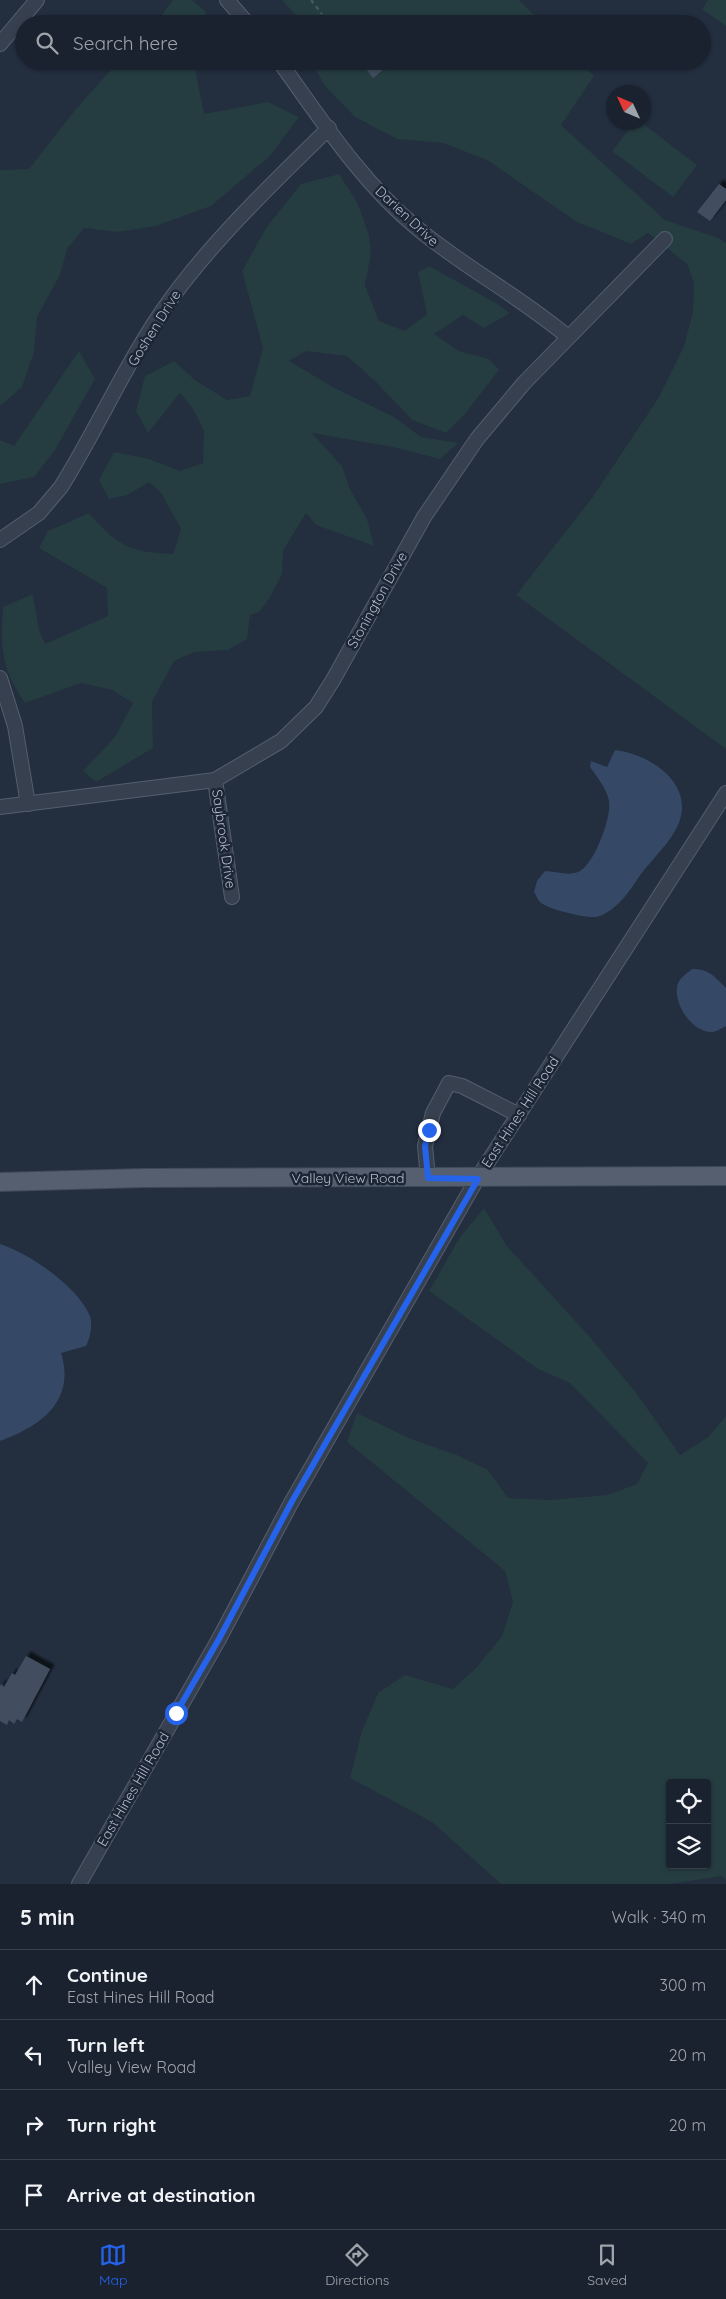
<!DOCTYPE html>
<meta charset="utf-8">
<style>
:root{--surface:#1a222f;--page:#232a37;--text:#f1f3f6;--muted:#9fa4aa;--line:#383f4b;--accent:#2563eb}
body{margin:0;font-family:Quicksand,sans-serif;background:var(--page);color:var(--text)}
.controls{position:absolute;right:15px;bottom:15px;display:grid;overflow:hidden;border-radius:5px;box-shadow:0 1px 4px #0004}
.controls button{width:45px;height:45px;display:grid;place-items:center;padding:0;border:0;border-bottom:1px solid var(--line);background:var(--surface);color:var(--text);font:25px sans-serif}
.compass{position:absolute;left:606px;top:85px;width:45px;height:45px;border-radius:50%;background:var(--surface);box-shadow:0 1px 4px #0004;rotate:314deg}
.stop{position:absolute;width:15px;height:15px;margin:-11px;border:4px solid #2563eb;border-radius:50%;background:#fff}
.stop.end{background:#2563eb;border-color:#fff;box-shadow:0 1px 5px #0008}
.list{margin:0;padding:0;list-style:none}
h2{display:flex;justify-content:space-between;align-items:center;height:65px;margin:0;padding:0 20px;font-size:21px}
h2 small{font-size:16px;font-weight:400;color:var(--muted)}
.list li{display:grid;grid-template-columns:32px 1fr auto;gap:15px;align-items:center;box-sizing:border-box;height:70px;padding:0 20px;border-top:1px solid var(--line)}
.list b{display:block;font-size:19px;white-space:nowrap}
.list p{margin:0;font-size:16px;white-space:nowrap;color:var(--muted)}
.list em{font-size:16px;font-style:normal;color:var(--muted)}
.icon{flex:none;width:28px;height:28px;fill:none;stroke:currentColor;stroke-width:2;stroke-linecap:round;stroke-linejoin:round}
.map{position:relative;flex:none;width:726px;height:1884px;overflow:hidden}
.search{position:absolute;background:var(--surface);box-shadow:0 1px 4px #0004;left:15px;right:15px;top:15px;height:55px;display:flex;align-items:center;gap:12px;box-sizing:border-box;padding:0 18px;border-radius:28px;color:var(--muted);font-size:19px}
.sheet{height:345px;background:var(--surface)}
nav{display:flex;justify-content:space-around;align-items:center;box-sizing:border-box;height:70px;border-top:1px solid var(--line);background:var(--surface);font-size:14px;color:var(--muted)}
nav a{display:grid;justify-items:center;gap:2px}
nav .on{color:var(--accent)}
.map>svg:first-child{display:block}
</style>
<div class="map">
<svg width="726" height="1884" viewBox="0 0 726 1884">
<defs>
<filter id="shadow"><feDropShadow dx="4.5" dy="-4.5" stdDeviation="1" flood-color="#0009"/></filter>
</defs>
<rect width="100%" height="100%" fill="#232e3f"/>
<g fill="#253c40" fill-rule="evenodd">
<path d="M173,0H192L206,12L204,24H155Z"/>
<path d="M282,0H519L543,24H304Z"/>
<path d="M708,0H726V26L702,9Z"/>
<path d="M119,61H198L196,74L204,114L268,102L299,117L270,156L211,206L156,226L118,232L84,228L67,249L60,275L37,317L34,352L22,387L0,406V170L29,169L75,110Z"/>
<path d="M316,61H579L594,76L561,125L665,220L718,238L726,243V749L516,595L592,498L659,397L684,346L693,312L694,283L687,264L648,233L631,244L577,222L487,160L443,143L397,139L355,117L325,86L316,70Z"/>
<path d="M634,123H642L697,165L673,197L612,151Z"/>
<path d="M339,174L357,202L369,235L371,253L365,285L379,321L405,331L427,314L418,272L429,266L496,303L510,313L484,328L463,315L434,334L459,351L489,359L499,370L465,414L446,433L412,420L376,382L347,356L306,351L289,361L333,387L394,417L421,437L458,443L440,459L393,447L312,433L342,466L349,487L367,519L374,546L316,525L306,513L283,551L282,574L269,599L259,612L250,615L247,639L228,650L194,652L174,661L152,702L153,748L96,782L83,771L115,737L133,703L112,690L81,683L25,703C1,668 0,648 3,607L33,594L39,630L45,644L108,616L107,588L39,548L48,531L89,513C118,546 129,552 173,554L181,529L161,493L149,482L127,495L109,499L99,480L114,452L149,459L180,471L203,463L204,431L193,409L180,393L148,433L136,411L145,376L174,361L195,380L227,400L250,396L263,348L242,271L266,228L301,184Z"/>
<path d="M79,351L95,379L55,450L34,477L0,484V440L14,446Z"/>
<path d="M484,1208L507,1246L590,1337L637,1394L680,1455L708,1437L726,1416V1880L722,1876L670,1884H501L432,1822L350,1778L362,1731L378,1693L405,1675L453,1689L476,1668L502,1636L513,1602L505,1571L347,1442L357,1413L411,1439L457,1455L488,1470L508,1498L551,1500L607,1495L637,1484L648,1463L570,1383L538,1369L429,1291L460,1237ZM670,1783H707V1865H670Z"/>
</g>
<g fill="#354967">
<path d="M615,750C650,754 696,784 678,825C670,843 653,858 641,874C632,887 621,905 606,913C603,915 598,917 595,917C585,918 547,909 540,902C538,900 536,895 534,892L537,881L545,871C556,871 569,877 580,871C594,864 612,817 609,801C607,789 597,777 590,767L591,761L607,767Z"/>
<path d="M692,969C708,968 715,977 726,988V1026C722,1028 716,1032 712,1032C693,1033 674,1005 677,987C678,979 686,974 692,969Z"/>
<path d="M0,1244C29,1253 78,1287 90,1316C93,1325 90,1338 86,1346L61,1353C76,1401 41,1426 0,1441Z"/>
</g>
<g fill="#424e61" filter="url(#shadow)">
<path d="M360,61H394L373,78Z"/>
<path d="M719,184L726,189V200L710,221L697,212Z"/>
<path d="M26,1656L50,1669L22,1722L17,1719L14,1724L9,1720L7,1725L0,1721V1686L1,1684L4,1687L12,1673L15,1675Z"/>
</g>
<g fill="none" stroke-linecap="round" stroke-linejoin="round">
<g stroke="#555e6d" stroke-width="16">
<g id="minor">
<path d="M227,0L248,24"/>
<path d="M0,44L37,0"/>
<path d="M279,61C321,119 362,183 417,228C465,268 521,297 568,337"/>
<path d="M0,540L39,513L61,487C99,426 128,358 170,300C216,237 273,183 329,128"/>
<path d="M0,678L15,726L28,804"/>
<path d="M215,780L232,897"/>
<path d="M0,807L215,780L281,741L316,707L333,680L424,517L477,439L524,383L665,239"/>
<path d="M428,1178L425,1146L433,1113L449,1083L462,1086L519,1115"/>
<path d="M79,1884L219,1639L291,1503L477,1179L726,793"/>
</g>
</g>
<g stroke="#404958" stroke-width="20">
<path id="major" d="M0,1182L143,1178L726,1176"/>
</g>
<g stroke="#43595d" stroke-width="2.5" stroke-dasharray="4 4" stroke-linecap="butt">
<path d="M311,0L322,14"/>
<path d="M355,61H357"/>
</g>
<use href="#minor" stroke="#37404f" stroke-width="14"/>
<use href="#major" stroke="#555f6f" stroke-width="18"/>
</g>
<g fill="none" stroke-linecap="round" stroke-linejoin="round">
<path stroke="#2563eb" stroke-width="6" d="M176,1713L219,1639L291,1503L478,1179L428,1178L425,1146L429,1130"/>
</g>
<g text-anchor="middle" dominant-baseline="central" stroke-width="5" stroke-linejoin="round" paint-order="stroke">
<g font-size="14" fill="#b3bbca" stroke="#1c2534">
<text transform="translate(407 216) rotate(43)">Darien Drive</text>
<text transform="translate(154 328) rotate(-58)">Goshen Drive</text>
<text transform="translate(377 600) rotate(-61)">Stonington Drive</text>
<text transform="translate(224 839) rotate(82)">Saybrook Drive</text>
<text transform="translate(520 1112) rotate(-57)">East Hines Hill Road</text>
<text x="348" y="1178">Valley View Road</text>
<text transform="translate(133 1789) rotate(-60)">East Hines Hill Road</text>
</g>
</g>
</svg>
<div class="controls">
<button><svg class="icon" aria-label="locate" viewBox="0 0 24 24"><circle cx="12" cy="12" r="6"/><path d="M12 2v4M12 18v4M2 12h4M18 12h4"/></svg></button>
<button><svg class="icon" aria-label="layers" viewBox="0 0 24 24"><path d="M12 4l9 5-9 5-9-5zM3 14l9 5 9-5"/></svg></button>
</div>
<svg class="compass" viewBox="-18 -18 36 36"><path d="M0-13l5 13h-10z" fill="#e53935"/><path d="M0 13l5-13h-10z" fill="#9fa4aa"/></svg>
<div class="stop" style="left:176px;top:1713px"></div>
<div class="stop end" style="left:429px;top:1130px"></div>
<div class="search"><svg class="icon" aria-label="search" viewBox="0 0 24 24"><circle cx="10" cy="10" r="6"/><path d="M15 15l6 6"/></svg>Search here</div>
</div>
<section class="sheet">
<h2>5 min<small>Walk · 340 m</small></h2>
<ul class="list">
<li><svg class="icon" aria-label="ahead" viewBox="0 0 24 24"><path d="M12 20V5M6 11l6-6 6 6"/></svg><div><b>Continue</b><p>East Hines Hill Road</p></div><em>300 m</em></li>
<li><svg class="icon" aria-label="left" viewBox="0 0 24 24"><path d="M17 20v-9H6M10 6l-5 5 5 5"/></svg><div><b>Turn left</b><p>Valley View Road</p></div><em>20 m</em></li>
<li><svg class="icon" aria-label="right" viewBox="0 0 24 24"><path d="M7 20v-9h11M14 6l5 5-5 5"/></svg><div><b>Turn right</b></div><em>20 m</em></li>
<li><svg class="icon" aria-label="arrive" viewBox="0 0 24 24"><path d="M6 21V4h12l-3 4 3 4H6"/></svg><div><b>Arrive at destination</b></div></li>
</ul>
</section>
<nav>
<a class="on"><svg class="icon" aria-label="map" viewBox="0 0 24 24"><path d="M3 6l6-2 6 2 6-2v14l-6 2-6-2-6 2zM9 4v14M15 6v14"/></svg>Map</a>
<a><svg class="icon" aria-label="directions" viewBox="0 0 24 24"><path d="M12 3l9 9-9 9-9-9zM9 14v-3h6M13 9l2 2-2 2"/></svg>Directions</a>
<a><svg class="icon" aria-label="saved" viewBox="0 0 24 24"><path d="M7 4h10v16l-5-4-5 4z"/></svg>Saved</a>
</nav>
